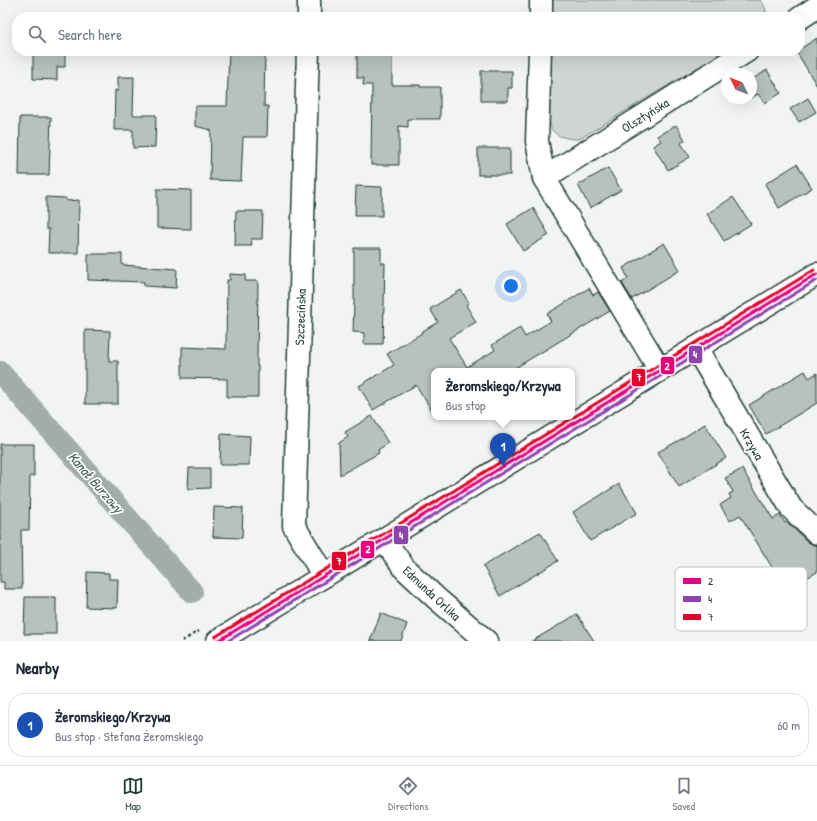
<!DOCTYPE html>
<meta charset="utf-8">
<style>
:root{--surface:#fff;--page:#f6f6f7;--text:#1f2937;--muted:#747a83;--line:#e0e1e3;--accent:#1f3d34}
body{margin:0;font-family:"Patrick Hand",sans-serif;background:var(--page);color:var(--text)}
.compass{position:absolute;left:721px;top:68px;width:36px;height:36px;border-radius:50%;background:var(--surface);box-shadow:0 4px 16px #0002;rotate:312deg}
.you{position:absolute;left:511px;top:286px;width:14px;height:14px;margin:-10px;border:3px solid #fff;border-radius:50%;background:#1a73e8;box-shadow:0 0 0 6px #1a73e833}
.badge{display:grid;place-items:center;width:26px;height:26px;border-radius:50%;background:var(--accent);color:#fff;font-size:13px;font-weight:700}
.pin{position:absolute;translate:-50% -33px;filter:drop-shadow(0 1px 2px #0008)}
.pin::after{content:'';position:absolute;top:21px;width:14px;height:12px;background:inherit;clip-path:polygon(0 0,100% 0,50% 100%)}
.popup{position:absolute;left:431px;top:368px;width:144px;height:52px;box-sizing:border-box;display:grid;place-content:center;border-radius:8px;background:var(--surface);filter:drop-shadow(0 1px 3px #0005);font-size:13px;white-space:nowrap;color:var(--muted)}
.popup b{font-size:15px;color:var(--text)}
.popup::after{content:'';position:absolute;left:50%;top:100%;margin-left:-8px;border:8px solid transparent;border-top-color:var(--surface)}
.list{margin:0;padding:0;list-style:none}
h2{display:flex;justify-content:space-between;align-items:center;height:52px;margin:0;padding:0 16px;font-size:17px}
h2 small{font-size:13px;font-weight:400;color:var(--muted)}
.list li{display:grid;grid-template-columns:26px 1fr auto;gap:12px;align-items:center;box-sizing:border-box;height:64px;margin:0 8px 8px;padding:0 8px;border:1px solid var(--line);border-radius:16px}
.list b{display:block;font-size:15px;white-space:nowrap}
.list p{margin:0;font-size:13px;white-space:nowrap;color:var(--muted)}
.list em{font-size:13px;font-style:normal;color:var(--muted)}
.icon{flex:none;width:22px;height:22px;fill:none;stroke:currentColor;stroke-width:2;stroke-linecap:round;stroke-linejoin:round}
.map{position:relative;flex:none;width:817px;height:641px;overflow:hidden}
.search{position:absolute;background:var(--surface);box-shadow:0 4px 16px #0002;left:12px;right:12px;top:12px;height:44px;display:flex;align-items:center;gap:10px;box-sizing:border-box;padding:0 14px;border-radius:16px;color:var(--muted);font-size:15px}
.sheet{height:124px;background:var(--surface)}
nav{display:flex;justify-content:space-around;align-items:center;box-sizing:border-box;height:56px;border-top:1px solid var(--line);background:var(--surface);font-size:11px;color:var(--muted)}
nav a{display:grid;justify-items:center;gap:2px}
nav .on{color:var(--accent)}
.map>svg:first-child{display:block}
</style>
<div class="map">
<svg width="817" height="641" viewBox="0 0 817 641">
<rect width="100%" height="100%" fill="#f2f3f3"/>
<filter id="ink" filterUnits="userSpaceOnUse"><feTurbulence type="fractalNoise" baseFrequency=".025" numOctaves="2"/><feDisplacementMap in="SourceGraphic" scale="8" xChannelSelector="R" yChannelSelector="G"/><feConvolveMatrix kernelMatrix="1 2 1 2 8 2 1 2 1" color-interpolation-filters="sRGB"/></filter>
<g filter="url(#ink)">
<g fill="#ced5d3" stroke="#768984">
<path d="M550,0H760C765,5 766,10 767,17H550Z"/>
<path d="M549,51H725L579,139C570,139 558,138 552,130C551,127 550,123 548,121Z"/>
</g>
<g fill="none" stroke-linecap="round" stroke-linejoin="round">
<path stroke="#a1adaa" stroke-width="22" d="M0,372L192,592"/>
</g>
<g fill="#b7c1bd" stroke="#1f3d34">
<path d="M817,38V86L796,51H800V49Z"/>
<path d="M33,51H65V67H57V80L33,79Z"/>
<path d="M229,51H265L264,106H268L267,137H243L241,181L210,180L211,130L195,126V106H227Z"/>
<path d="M357,51H392V85H420V87H440V119H408V127L399,126V165H371L372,85H363L364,78H357Z"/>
<path d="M767,70L781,93L765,103L758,94L751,98V80Z"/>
<path d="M481,71H512V88H508V101H481Z"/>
<path d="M118,77H134L133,115H156L155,147L133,148V130H114L115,90L118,91Z"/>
<path d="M808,98L816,112L799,122L790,109Z"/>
<path d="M20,117H51L49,175H19Z"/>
<path d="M676,125L685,140L681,143L690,157L668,170L653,146L661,141L657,136Z"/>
<rect x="478" y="148" width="32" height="27"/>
<path d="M797,164L812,188L779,208L765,184Z"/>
<path d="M608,168L621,190L590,208L578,185Z"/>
<path d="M356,186L382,187V216H355Z"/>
<path d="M157,189L191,190V229L157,228Z"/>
<path d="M46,197L65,198L68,201L79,200L78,253H48L49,229H46Z"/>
<path d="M733,197L751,224L724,241L707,214Z"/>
<path d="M533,208L549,235L523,251L507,224Z"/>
<path d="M236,211H263L262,239H251L252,246H235Z"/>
<path d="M664,243L680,270L632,299L622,283L628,278L623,268Z"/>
<path d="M354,248H381V263H385L383,344H364V333L353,332L354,304Z"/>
<path d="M88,254H122V265L177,269L176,288L144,286V282L88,280Z"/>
<path d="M230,274L246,275L245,281H258L257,366H258V397H227V379L182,378V347L226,349L227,280H230Z"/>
<path d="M589,288L593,295L598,292L610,311L510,371H434V414L416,385L373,410L359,386L394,365L387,354L422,333L421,332L438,322L430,309L461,290L469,303L466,305L476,322L449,338L467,367L495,350L492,345L520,328L525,337L551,321L547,314Z"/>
<path d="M85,330L110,331L109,361H118V404H85Z"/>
<path d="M805,371L809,378L817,373V403L766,434L749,405Z"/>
<path d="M372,416L388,443L378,450L379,453L340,475L339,443L348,437L345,432Z"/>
<path d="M705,424L726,458L679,487L658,452L678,441Z"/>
<path d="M221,434L250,436L249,465H220Z"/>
<path d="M0,444H34V476H30L29,530H21L22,589H4V582H0Z"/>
<path d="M189,468H210V488L188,489Z"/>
<path d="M742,469L773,519L780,515L785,523L787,522L808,542L814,545H817V572L786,590L740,515L730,521L720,505L731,498L729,494L733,492L725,478Z"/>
<path d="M619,484L637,513L590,541L573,512Z"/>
<path d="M214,507L243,508L242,538L213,537Z"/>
<path d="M540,532L558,561L500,596L483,566Z"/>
<path d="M87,572L109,573V579H118L117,608L86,607Z"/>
<path d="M25,597H56V634H24Z"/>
<path d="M381,613L407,624L401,641H370Z"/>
<path d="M577,614L594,641H532L564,622Z"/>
</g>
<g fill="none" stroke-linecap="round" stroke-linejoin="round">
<g stroke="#1f3d34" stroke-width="25">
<g id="street">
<path d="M309,17V0"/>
<path d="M541,17V0"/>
<path d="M800,18L817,7"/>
<path d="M308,51L294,526L324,576"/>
<path d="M540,51L537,141L544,178L660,370"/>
<path d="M544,178L747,51"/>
<path d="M696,348L791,508L817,533"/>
<path d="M384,540L405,569L436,598L486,641"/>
</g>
</g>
<g stroke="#1f3d34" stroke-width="25">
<path id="secondary" d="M218,641L817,274"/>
</g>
<path stroke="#1f3d34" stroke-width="2.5" stroke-dasharray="3 3" stroke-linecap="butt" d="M182,641L199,631"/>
<use href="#street" stroke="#fff" stroke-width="22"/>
<use href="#secondary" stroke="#fff" stroke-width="22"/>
<g stroke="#fff" stroke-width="6">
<path id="bus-1" d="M218,641L817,274"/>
</g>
<g stroke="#fff" stroke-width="6">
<path id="bus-2" d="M228,641L817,280"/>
</g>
<g stroke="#fff" stroke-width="6">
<path id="bus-3" d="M215,637L814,270"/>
</g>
<use href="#bus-1" stroke="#e5007d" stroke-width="3"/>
<use href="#bus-2" stroke="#8e44ad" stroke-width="3"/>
<use href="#bus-3" stroke="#e4002b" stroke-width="3"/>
</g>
</g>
<g text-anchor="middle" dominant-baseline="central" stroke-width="3.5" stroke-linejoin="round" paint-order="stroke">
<g font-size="13" fill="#1f3d34" stroke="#fff">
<text transform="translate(645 115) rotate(-32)">Olsztyńska</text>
<text transform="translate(300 317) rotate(-88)">Szczecińska</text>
<text transform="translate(752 444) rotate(59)">Krzywa</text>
<text transform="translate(432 593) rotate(43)">Edmunda Orlika</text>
</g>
<g font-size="14" font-style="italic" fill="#465f57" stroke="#fff">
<text transform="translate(96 482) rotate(49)">Kanał Burzowy</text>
</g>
</g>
<rect x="675" y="567" width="132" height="64" rx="6" fill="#fff" stroke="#bcc5c2" stroke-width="1"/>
<rect x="683" y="578" width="18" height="6" fill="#e5007d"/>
<rect x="683" y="596" width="18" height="6" fill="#8e44ad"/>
<rect x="683" y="614" width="18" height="6" fill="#e4002b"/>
<g font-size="11" fill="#1f3d34">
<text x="708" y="585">2</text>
<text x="708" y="603">4</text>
<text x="708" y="621">7</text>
</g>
<g stroke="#fff" stroke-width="1.5">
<rect x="688" y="345" width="15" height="19" rx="4" fill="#8e44ad"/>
<rect x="660" y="356" width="15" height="19" rx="4" fill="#e5007d"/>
<rect x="631" y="368" width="15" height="19" rx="4" fill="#e4002b"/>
<rect x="393" y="525" width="16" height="20" rx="4" fill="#8e44ad"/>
<rect x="360" y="540" width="15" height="19" rx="4" fill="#e5007d"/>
<rect x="331" y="551" width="16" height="20" rx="4" fill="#e4002b"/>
</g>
<g font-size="11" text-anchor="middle" font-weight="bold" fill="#fff">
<text x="695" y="358">4</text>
<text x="667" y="370">2</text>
<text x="639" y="381">7</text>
<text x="401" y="539">4</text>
<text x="368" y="553">2</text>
<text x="339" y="565">7</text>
</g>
</svg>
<svg class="compass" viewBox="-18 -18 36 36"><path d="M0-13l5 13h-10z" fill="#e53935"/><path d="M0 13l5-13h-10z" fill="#747a83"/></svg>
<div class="you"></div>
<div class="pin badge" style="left:503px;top:466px;background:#1a4fb4">1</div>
<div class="popup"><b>Żeromskiego/Krzywa</b>Bus stop</div>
<div class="search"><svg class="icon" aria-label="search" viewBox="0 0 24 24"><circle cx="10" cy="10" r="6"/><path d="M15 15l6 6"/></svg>Search here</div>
</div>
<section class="sheet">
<h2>Nearby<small></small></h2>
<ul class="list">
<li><span class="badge" style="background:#1a4fb4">1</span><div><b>Żeromskiego/Krzywa</b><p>Bus stop · Stefana Żeromskiego</p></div><em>60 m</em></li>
</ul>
</section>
<nav>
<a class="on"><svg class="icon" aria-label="map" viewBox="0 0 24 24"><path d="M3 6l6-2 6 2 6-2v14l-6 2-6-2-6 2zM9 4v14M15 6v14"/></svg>Map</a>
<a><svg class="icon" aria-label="directions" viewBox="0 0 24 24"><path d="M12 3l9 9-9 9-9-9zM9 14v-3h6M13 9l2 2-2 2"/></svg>Directions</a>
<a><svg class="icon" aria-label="saved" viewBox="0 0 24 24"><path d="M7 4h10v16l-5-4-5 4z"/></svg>Saved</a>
</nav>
